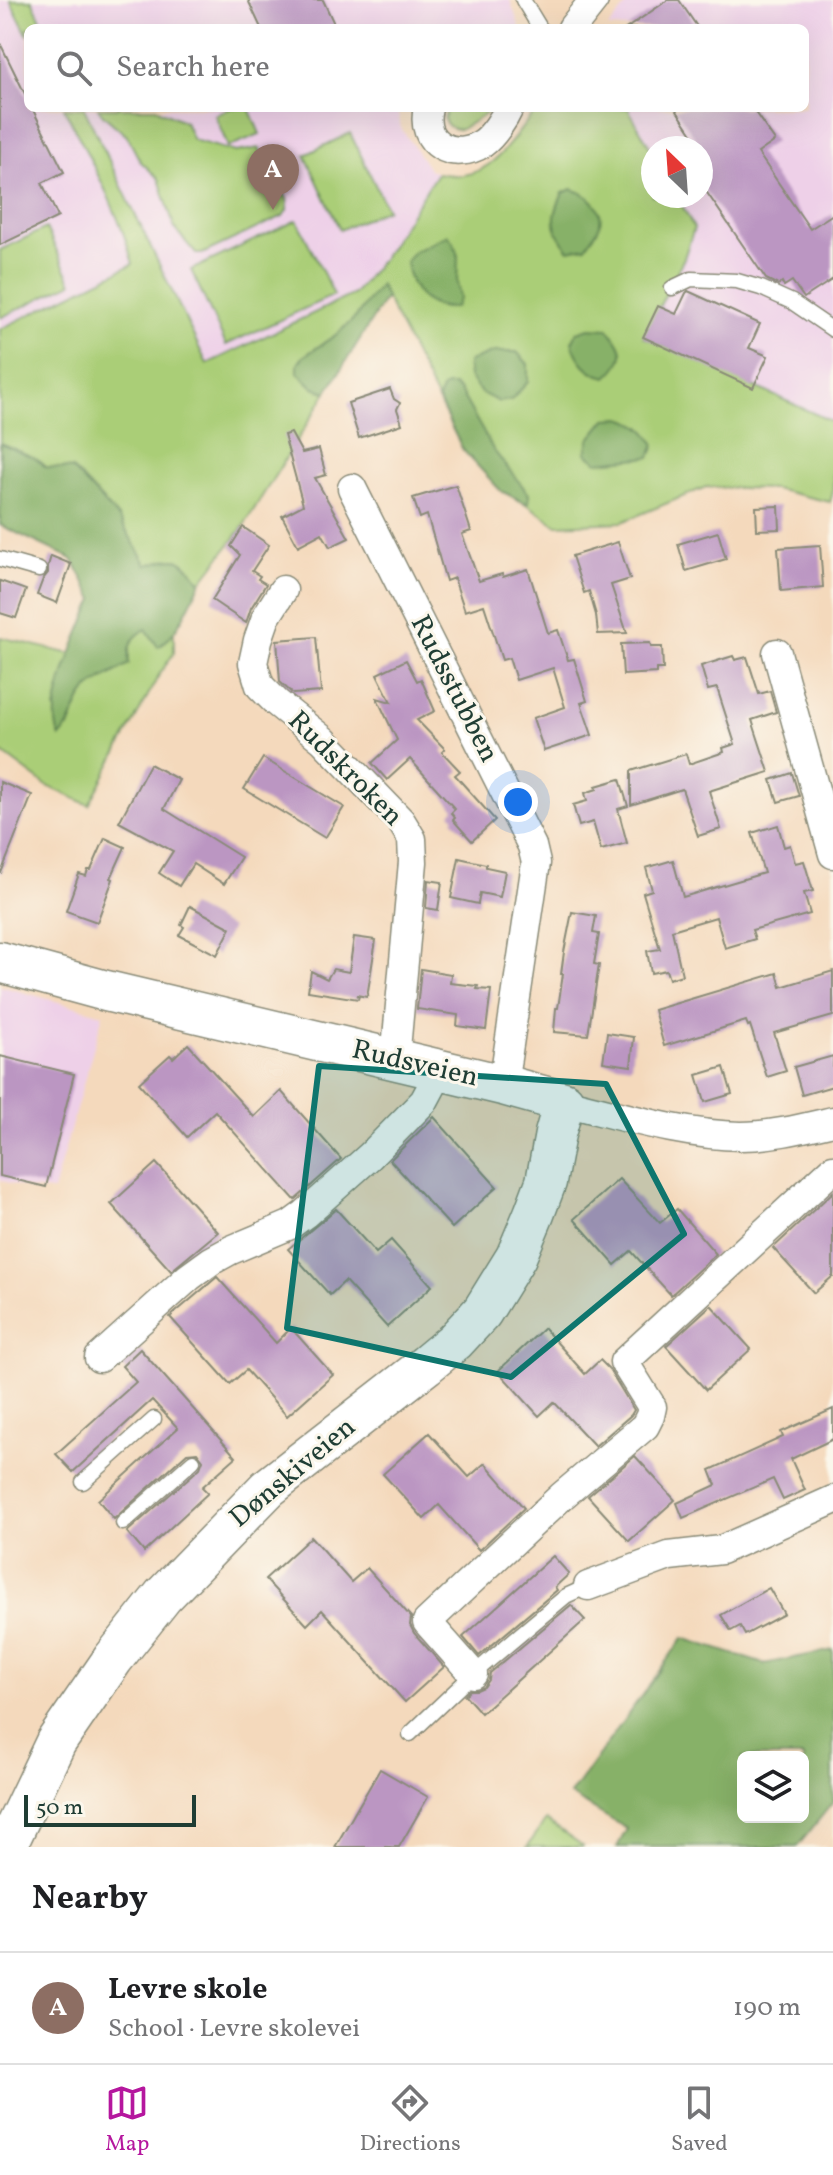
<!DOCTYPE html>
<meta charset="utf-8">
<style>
:root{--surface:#fff;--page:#f2f2f2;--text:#202124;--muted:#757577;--line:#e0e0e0;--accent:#b5179e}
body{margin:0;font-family:Vollkorn,serif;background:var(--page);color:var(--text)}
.controls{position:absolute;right:24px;bottom:24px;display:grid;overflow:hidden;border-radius:12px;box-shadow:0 8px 32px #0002}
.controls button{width:72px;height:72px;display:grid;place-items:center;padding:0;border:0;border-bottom:2px solid var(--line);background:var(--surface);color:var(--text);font:40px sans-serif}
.compass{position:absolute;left:641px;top:136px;width:72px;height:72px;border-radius:50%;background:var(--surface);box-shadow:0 8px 32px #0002;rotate:335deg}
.scale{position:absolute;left:24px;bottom:20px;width:172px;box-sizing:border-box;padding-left:8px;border:4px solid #1f3d34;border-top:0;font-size:22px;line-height:28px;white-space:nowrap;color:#1f3d34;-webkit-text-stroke:6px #fbf7ec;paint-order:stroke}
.you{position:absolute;left:518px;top:802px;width:28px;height:28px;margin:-20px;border:6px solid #fff;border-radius:50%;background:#1a73e8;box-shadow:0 0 0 12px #1a73e833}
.badge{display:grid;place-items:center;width:52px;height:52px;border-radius:50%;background:var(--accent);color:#fff;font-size:26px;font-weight:700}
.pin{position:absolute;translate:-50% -66px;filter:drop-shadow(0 2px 4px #0008)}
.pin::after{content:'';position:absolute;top:42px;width:28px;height:24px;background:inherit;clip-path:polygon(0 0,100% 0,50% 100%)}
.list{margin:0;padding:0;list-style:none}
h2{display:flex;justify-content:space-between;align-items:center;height:104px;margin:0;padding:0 32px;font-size:34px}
h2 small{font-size:26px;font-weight:400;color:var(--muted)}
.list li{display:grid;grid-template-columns:52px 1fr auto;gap:24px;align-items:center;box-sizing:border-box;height:112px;padding:0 32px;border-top:2px solid var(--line)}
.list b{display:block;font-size:30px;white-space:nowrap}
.list p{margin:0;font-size:26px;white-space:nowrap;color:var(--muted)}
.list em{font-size:26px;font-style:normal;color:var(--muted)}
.icon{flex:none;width:44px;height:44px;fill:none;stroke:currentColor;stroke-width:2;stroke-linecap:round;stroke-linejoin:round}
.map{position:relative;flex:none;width:833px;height:1847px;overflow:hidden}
.search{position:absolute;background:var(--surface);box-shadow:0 8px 32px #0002;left:24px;right:24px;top:24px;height:88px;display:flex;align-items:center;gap:20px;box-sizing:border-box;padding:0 28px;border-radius:12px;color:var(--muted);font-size:30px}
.sheet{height:216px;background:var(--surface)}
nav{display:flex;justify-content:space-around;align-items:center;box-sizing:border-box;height:112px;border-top:2px solid var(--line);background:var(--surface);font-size:22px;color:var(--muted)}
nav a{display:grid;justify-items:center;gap:4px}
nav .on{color:var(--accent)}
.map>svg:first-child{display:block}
</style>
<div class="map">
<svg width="833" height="1847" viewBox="0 0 833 1847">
<rect width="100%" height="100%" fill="#fbf7ec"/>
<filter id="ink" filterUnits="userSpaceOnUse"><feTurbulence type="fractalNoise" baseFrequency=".0125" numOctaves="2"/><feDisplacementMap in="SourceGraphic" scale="16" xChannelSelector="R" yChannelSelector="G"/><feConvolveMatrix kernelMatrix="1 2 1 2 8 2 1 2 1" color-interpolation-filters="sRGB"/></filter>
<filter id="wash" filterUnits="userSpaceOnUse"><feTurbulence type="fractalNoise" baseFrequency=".006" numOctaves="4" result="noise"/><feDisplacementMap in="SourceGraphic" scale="32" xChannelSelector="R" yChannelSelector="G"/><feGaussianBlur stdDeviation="1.8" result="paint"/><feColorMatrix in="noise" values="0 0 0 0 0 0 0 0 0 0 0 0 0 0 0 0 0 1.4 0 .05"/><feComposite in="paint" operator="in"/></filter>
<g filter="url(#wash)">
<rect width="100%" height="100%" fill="#f4d9bc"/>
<g fill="#eed0e8">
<path d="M0,0H510L520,28H28V108H397L401,128L429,169L437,173L383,259L354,294L206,364L181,308L134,265L0,329Z"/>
<path d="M631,0H833V422L643,337L694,228L677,196H701V148H653V153L628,108H805V28H608Z"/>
<path d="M0,986L103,1014L53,1191L30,1189L0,1180Z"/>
</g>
<g fill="#aace77" stroke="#648656" stroke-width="2">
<path d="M10,0H32L45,28H28V36Z"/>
<path d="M64,108H84L207,364L354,294L383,258L437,173C445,174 455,176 463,175C498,171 516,132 538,108H628L653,153V196H677L694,228L684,258L644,337L833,422V492L830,502L774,489L706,487L622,522L557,525L528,505L501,491L463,450L380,286L356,317L337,334L303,357L314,388L327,392L243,527L201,582C180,556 179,554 147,566L118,517L77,473L72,469L46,467L35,458L0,443V329L133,264C119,210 89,158 64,108Z"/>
<path d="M98,108H156L185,122L193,140L236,152L259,148L287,199L288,208L283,216L202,254H196L175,229L159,179L140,161L127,136L103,115Z"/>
<path d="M231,108H249L260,134L228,147L215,115Z"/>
<path d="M447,108H495L461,129C452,130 447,127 444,119Z"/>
<path d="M350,133L387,209L340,230L305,155Z"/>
<path d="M297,220L334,295L226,345L191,270Z"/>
<path d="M46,228L72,283L0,318V250Z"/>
<path d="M146,628L162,645L174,632V653L159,675L89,805L47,786L0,751V637L71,654L55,708L69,728L79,702L87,689L129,664C127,645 131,639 146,628Z"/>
<path d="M546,1820L583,1846L582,1847H527Z"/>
</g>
<g fill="#87b168" stroke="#53774e" stroke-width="2" fill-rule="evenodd">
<path d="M572,189C587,194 604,205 600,224C598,232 590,240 586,247L569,250C551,229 551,218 563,193Z"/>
<path d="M448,235L454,243L458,256L457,283L460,297L455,308C425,309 410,291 406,262L413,252Z"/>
<path d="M380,285L386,297L327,392L314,388L298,373V364L303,357L337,334L356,317Z"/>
<path d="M589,328L608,329C626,349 628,358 607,377C588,374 577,359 572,342L577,332Z"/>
<path d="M494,352H517L528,364V382L511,400L499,402L481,393L469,377L468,362Z"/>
<path d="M448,386H454L460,391L494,451L529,494L528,504L501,491L463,450L438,399L443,388Z"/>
<path d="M621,418C638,423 647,429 655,445L650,457L598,462L586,453L589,440L606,419Z"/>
<path d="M0,443L35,458L46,467L72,469L118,517L147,565C180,555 179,555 201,582C189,604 179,634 158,647L146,629C131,638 127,646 129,664C116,672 95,680 86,692C74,706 73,724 60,737C43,705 81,631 94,599L72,559L0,525Z"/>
<path d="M683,1638L764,1664L833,1650V1802L797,1847H617L627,1829L570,1795ZM743,1757H803V1817H743Z"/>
</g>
<g id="blocks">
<g fill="#bb96c2">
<path d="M248,0H323L336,28H261Z"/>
<path d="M668,0H679L698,28H627Z"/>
<path d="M0,43L28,100V108H32L64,172L42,183L58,217L0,245Z"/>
<path d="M675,108H752L775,141L758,153L810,229L833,214V279L804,298L792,281L784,286L782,282L778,285L766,279L701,184V147Z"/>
<path d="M688,291L760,324L749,348L768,356L753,388L643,337L658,306L676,314L686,293Z"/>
<path d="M390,389L394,399L400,403L397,409L402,424L359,438L348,403Z"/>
<path d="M291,433L302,453L319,449L326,475L315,478L349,538L330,547L322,533L298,546L282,516L303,505L284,435Z"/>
<path d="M456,485L471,531L462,534L479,581L502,574L503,577L528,569L548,633L558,630L568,660L574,659L587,701L581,703L592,735L544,751L533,718L565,707L553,668L516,680L509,658L502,660L484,605L465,611L454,578L446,581L427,515L420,518L413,498Z"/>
<path d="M779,506L780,529L757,530L756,507Z"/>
<path d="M243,527L269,545L252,571L260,576L258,579L266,584L251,608L246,623L212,600L240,555L231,546Z"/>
<path d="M718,532L726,559L686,571L678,544Z"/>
<path d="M618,542L630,579L611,585L627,633L598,634L596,615L589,591L584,593L572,556Z"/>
<path d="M820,545L823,587L781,591L778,548Z"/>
<path d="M51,556L71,564L57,603L37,595L43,579L48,573V566Z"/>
<path d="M0,581L26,590L16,618L0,613Z"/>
<path d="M316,637L321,692L293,694L280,682L277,640Z"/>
<path d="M650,643L651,647H662L663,669H656V673L623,675L621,644Z"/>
<path d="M733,656L735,660L747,657L759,694L770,691L776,712L752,720L769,772L709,791L721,829L698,836L682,789L631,805V771L686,754L689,764L724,752L723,748L735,744L717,688L708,690L701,666Z"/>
<path d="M406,660L417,681L421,679L435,711L417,720L445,749L442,752L460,771L455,775L495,820L472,841L453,820L455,818L451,813L455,809L410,759L387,780L372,763L397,740L377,698L391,702L377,674Z"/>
<path d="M263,758L344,807L325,838L244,789Z"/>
<path d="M150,764L179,780L164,809L241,857L224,884L193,864L179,886L159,873L173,851L119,822Z"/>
<path d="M792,773L799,796L778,802L771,780Z"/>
<path d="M620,779L628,806L618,809L627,843L601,850L593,822L579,826L573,805L587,801L585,793L597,789L596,786Z"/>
<path d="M0,782L32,795L1,873H0Z"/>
<path d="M778,825L784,847L790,845L795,863L804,861L813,891L804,893L810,914L752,930L755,939L725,948L716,917L672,930L682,975L669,979L666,970L651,973L647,951L660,949L643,893L652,890L646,868L673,860L683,897L764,873L752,833Z"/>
<path d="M105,838L125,847L111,878L113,879L97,922L66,911L79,874L86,876L88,870H91Z"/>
<path d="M459,858L486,864V867L505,871L500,897L480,893L478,904L451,898Z"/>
<path d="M428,880L442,882L438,910L426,908Z"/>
<path d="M190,906L231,928L217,955L179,935L184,927L181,925Z"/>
<path d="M572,912L596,916L593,933L599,934L594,964L599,965L588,1035L554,1032L556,1008H558L563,974H561L564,952Z"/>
<path d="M354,937L376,940L367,997L357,995L359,996L358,999L308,991L311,971L327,979L333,969L349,972Z"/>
<path d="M421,969L451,974L450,983L478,986L477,989L491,990L486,1030L457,1026L458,1015L417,1009Z"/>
<path d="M833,971V1016L774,1033L786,1071L767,1077L750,1025L748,1026L746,1021L664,1046L654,1010L777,973L781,987Z"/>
<path d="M607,1033L634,1037L631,1066L603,1062Z"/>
<path d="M188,1044L254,1117L281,1091L341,1159L295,1200L215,1111L187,1137L139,1083L170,1055L173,1058Z"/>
<path d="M0,1056L74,1074L46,1187L0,1176Z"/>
<path d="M833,1056V1086L802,1095L794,1067Z"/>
<path d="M724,1067L732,1094L705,1102L697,1075Z"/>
<path d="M434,1117L497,1187L452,1228L390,1160Z"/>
<path d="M156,1163L218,1232L171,1271L111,1204Z"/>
<path d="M619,1179L660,1223L677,1209L716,1254L671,1295L631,1251L615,1265L574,1219Z"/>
<path d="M833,1192V1276L814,1293L773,1248Z"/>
<path d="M336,1209L376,1253L391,1240L432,1286L387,1327L345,1281L330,1295L288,1249Z"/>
<path d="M217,1277L276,1343L291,1328L333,1375L287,1416L246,1370L230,1384L170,1317Z"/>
<path d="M711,1305L751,1349L706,1390L666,1346Z"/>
<path d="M544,1328L585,1374L600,1360L609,1369L634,1410L631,1415L595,1446L554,1402L539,1416L498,1371Z"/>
<path d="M140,1349L236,1457L202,1487L208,1493L144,1552L127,1532L200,1468L203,1460L197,1452L187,1453L114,1519L98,1500L178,1428L152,1400L73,1472L56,1454L136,1382L122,1366Z"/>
<path d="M833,1409V1439L791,1459L805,1490L783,1500L773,1479L683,1518L677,1503L716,1485L710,1470L783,1437L781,1432Z"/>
<path d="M429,1433L469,1477L485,1463L524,1508L479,1550L439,1505L424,1519L383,1474Z"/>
<path d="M635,1456L675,1500L629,1541L588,1496Z"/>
<path d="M311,1537L351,1582L367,1568L411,1617L410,1625L414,1633L444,1667L405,1702L322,1610L307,1625L265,1579Z"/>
<path d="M553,1556L569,1574L555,1587L557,1590L479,1656L463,1637Z"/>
<path d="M769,1588L784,1614L745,1635L740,1626L731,1631L721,1615Z"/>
<path d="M571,1605L585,1620L481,1713L465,1695L470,1690H477L484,1687L489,1680L490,1673Z"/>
<path d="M380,1769L428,1797L399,1847H335Z"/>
</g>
</g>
</g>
<g filter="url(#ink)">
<use href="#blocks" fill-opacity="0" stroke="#8a8b78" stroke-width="2"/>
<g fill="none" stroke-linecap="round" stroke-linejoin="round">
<g stroke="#8a8b78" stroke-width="17">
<g id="lane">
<path d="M523,0L540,28"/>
<path d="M672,288L691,279L737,281L761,288L792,302L833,330"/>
<path d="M0,559L39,570"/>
<path d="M83,1482L154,1419"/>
<path d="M123,1523L193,1461"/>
<path d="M410,1734L473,1674L566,1596L588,1586"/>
</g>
</g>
<g stroke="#8a8b78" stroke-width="31">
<g id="street">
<path d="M572,28L594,0"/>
<path d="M428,108C419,144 454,162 483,143C493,136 504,119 509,108"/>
<path d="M352,488L532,846L536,863L503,1085"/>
<path d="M283,590L266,617L258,640L253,663L260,686L277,703L323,740L401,821L412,839L413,862L395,1060"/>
<path d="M777,653L833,854"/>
<path d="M564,1102C622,1116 681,1135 741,1136C772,1136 803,1128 833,1121"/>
<path d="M99,1358L189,1277L211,1261L231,1250L290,1225L305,1214L370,1156L424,1101L440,1071"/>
<path d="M588,1586L669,1556L721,1550L833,1500"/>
<path d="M473,1674L427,1622L562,1496L645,1426L650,1416L652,1407L624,1362L833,1169"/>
</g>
</g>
<g stroke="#8a8b78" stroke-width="43">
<path id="secondary" d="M0,962L106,991L503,1085L564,1102L555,1134L546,1182L534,1214L516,1257L482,1312L455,1341L426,1365L268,1488L163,1596L113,1659L56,1742L6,1847"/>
</g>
<use href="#lane" stroke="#fff" stroke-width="14"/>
<use href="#street" stroke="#fff" stroke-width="28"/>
<use href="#secondary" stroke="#fff" stroke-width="40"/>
</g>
</g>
<path fill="#0f766e" fill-opacity="0.2" stroke="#0f766e" stroke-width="6" stroke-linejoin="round" d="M319,1066L606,1084L684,1234L511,1377L287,1328Z"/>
<g text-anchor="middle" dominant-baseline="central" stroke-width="6" stroke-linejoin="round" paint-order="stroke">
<g font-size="28" fill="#1f3d34" stroke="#fbf7ec">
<text transform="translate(454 689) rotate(63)">Rudsstubben</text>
<text transform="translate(345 769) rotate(45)">Rudskroken</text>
<text transform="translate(415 1064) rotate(13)">Rudsveien</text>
<text transform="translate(293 1473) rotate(-40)">Dønskiveien</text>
</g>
</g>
</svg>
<div class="controls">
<button><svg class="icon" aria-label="layers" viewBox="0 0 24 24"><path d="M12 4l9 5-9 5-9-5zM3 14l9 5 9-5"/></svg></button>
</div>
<svg class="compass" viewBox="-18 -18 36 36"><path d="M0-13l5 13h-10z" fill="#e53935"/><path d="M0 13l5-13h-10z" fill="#757577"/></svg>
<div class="scale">50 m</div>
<div class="you"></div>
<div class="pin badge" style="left:273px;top:210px;background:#8d6e63">A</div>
<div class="search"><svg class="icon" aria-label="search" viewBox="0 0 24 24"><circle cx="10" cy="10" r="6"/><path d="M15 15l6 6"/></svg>Search here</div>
</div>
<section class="sheet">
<h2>Nearby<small></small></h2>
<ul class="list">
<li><span class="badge" style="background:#8d6e63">A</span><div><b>Levre skole</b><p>School · Levre skolevei</p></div><em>190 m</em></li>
</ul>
</section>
<nav>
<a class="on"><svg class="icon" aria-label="map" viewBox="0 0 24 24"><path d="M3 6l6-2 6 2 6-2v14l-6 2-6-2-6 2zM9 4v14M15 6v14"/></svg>Map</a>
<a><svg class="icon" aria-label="directions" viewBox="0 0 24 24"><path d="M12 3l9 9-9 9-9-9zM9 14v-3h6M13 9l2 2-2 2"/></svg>Directions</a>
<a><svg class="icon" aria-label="saved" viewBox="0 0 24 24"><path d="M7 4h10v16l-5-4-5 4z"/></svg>Saved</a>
</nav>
